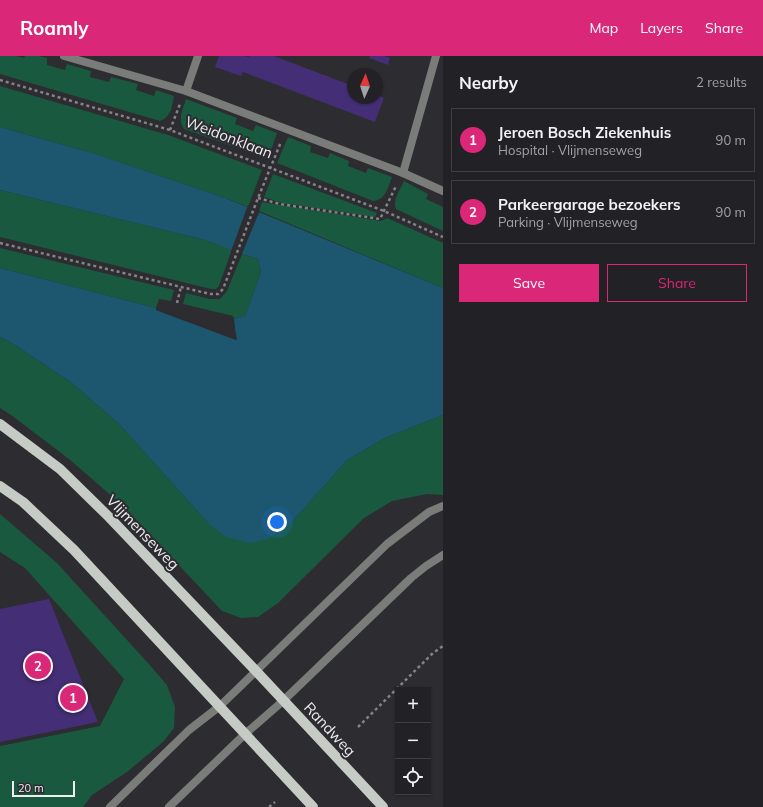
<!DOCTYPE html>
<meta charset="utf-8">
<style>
:root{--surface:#222125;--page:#2a292d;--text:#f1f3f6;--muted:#a2a3a7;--line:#3f3e42;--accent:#db2777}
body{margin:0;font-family:Mulish,sans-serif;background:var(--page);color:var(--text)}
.controls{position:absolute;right:12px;bottom:12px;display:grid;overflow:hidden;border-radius:0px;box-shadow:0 1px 3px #0004}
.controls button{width:36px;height:36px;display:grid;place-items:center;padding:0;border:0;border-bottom:1px solid var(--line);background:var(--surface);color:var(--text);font:20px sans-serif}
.compass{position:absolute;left:347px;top:12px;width:36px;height:36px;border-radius:50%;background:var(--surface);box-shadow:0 1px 3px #0004;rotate:3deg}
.scale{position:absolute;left:12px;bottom:10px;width:63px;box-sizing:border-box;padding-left:4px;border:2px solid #eeedf0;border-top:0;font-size:11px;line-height:14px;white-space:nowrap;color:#eeedf0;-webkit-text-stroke:3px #2d2c31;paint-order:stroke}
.you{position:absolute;left:277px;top:466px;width:14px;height:14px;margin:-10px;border:3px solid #fff;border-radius:50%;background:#1a73e8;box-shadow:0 0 0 6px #1a73e833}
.badge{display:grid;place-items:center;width:26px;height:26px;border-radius:50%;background:var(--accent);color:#fff;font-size:13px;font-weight:700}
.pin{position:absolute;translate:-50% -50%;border:2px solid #fff;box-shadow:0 1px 4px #0006}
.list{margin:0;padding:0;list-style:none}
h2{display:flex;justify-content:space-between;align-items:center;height:52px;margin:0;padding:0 16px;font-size:17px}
h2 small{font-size:13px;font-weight:400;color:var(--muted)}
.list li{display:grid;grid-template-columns:26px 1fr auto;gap:12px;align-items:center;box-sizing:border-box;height:64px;margin:0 8px 8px;padding:0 8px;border:1px solid var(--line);border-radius:0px}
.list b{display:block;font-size:15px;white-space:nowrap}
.list p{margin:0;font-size:13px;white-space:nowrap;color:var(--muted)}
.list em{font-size:13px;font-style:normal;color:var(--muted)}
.actions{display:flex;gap:8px;padding:12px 16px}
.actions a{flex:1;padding:9px 0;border:1px solid var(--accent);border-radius:0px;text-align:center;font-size:14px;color:var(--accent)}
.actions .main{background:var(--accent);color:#fff}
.icon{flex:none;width:22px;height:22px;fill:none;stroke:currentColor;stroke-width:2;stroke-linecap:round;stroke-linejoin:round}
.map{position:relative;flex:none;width:443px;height:751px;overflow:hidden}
header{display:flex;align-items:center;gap:24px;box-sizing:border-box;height:56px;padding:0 20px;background:var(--accent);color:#fff}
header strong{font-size:19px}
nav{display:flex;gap:22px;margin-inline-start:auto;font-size:14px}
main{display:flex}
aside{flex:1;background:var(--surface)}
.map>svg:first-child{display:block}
</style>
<header>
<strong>Roamly</strong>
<nav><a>Map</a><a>Layers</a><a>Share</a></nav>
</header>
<main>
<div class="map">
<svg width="443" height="751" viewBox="0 0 443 751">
<rect width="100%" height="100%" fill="#2d2c31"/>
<g fill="#19593f">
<path d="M0,0H16L24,2L25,0H39L47,2V9L65,14L67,8L91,15L90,21L109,26L111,21L138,28L136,34L154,40L156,34L174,40C172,51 171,61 160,65L0,18Z"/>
<path d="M0,30L168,79L262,114L248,151L225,142L96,98L0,71Z"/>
<path d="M186,43L237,62L235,68L253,75L256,69L277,77L268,103L184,73C177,63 183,53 186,43Z"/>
<path d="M288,81L311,90L310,96L328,102L330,97L349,105L348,110L366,117L368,112L392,121C388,131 386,144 373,145L277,107Z"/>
<path d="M273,118L377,157L375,161L282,147L264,141Z"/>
<path d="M404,125L428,138L426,143L443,151V175L396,153C392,144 400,134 404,125Z"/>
<path d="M0,134L205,184L232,193L219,230L216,233H211L0,181Z"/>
<path d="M262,146L381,165L387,162L443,187V232L259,155Z"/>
<path d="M0,192L174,234L171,245L159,243L156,252L0,212Z"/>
<path d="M242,198L258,203L261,216L245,260L234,263L233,260L183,248L186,237L210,243H220L227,235Z"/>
<path d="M0,281L15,289L72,327L120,369L208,467L292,466L347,404L385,382L443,359V439L427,438L392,445L364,462L278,547L258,561L241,562L222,555L123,450L69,403L11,359L0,352Z"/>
<path d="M0,458L57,507L147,606L167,629L175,651L174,672L163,686L127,716L92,739L83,751H0V690L100,670L124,623L25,512L0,496Z"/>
</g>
<path fill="#1c566f" d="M0,71L96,98L225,142L443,232V359L385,382L347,404L292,466L268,483L250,487L226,481L208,467L120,369L72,327L15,289L0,281V212L156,252V254L236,284L234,263L245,260L261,216L258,203C240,198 223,190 205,184L0,134Z"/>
<g fill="#2d2c31">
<path d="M248,149L260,154L241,200L231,195Z"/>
<path d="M157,250L158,253L234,281L232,263L233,261L237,284L156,254Z"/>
</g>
<g fill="#442e76">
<path d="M219,0H244L249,1V0H274L353,30V42H377V39L384,42L375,66L243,16L241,20L215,11Z"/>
<path d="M370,0H384L390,2L388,9L369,2Z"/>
<path d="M49,543L98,666L0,686V553Z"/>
</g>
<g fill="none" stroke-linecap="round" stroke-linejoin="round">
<g stroke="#848387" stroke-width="2.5" stroke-dasharray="3 3" stroke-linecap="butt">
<path d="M0,24L170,74L384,155L443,181"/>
<path d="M170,74L180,48"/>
<path d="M258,142L280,148L380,163L396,130"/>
<path d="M0,187L210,238H218L223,233L258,142L281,86"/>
<path d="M177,247L181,231"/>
<path d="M358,671L433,597L443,590"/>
<path d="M269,751L275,746"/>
</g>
<g stroke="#7a7c79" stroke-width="8">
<path d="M64,0L186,35L403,117L443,135"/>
<path d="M186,35L198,0"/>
<path d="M403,117L436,0"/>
<path d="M110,751L189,674L220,650"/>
<path d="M169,751L245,678"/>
</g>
<g stroke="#7a7c79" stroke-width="8">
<path d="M220,650L387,488L429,456L443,450"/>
<path d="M245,678L283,645L411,522L426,510L443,499"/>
</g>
<g stroke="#c7cbc6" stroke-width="10">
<path d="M0,368L60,413L109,461L256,615L383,751"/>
<path d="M0,430L23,446L74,494L313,751"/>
</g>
</g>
<g text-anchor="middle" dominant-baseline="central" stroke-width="4" stroke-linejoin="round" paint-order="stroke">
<g font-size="15" fill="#eeedf0" stroke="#2d2c31">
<text transform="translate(229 81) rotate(21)">Weidonklaan</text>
<text transform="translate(143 476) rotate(46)">Vlijmenseweg</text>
<text transform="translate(330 673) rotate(47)">Randweg</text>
</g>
</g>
</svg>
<div class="controls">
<button>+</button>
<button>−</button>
<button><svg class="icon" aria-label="locate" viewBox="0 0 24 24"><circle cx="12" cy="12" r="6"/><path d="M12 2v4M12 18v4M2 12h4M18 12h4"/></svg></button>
</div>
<svg class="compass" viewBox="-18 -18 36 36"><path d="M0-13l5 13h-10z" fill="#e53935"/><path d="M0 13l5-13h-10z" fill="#a2a3a7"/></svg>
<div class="scale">20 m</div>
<div class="you"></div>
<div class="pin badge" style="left:73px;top:642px">1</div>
<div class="pin badge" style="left:38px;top:610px">2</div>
</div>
<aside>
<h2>Nearby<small>2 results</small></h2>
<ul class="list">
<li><span class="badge">1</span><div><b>Jeroen Bosch Ziekenhuis</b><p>Hospital · Vlijmenseweg</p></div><em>90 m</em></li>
<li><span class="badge">2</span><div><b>Parkeergarage bezoekers</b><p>Parking · Vlijmenseweg</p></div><em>90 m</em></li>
</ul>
<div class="actions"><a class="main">Save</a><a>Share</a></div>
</aside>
</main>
